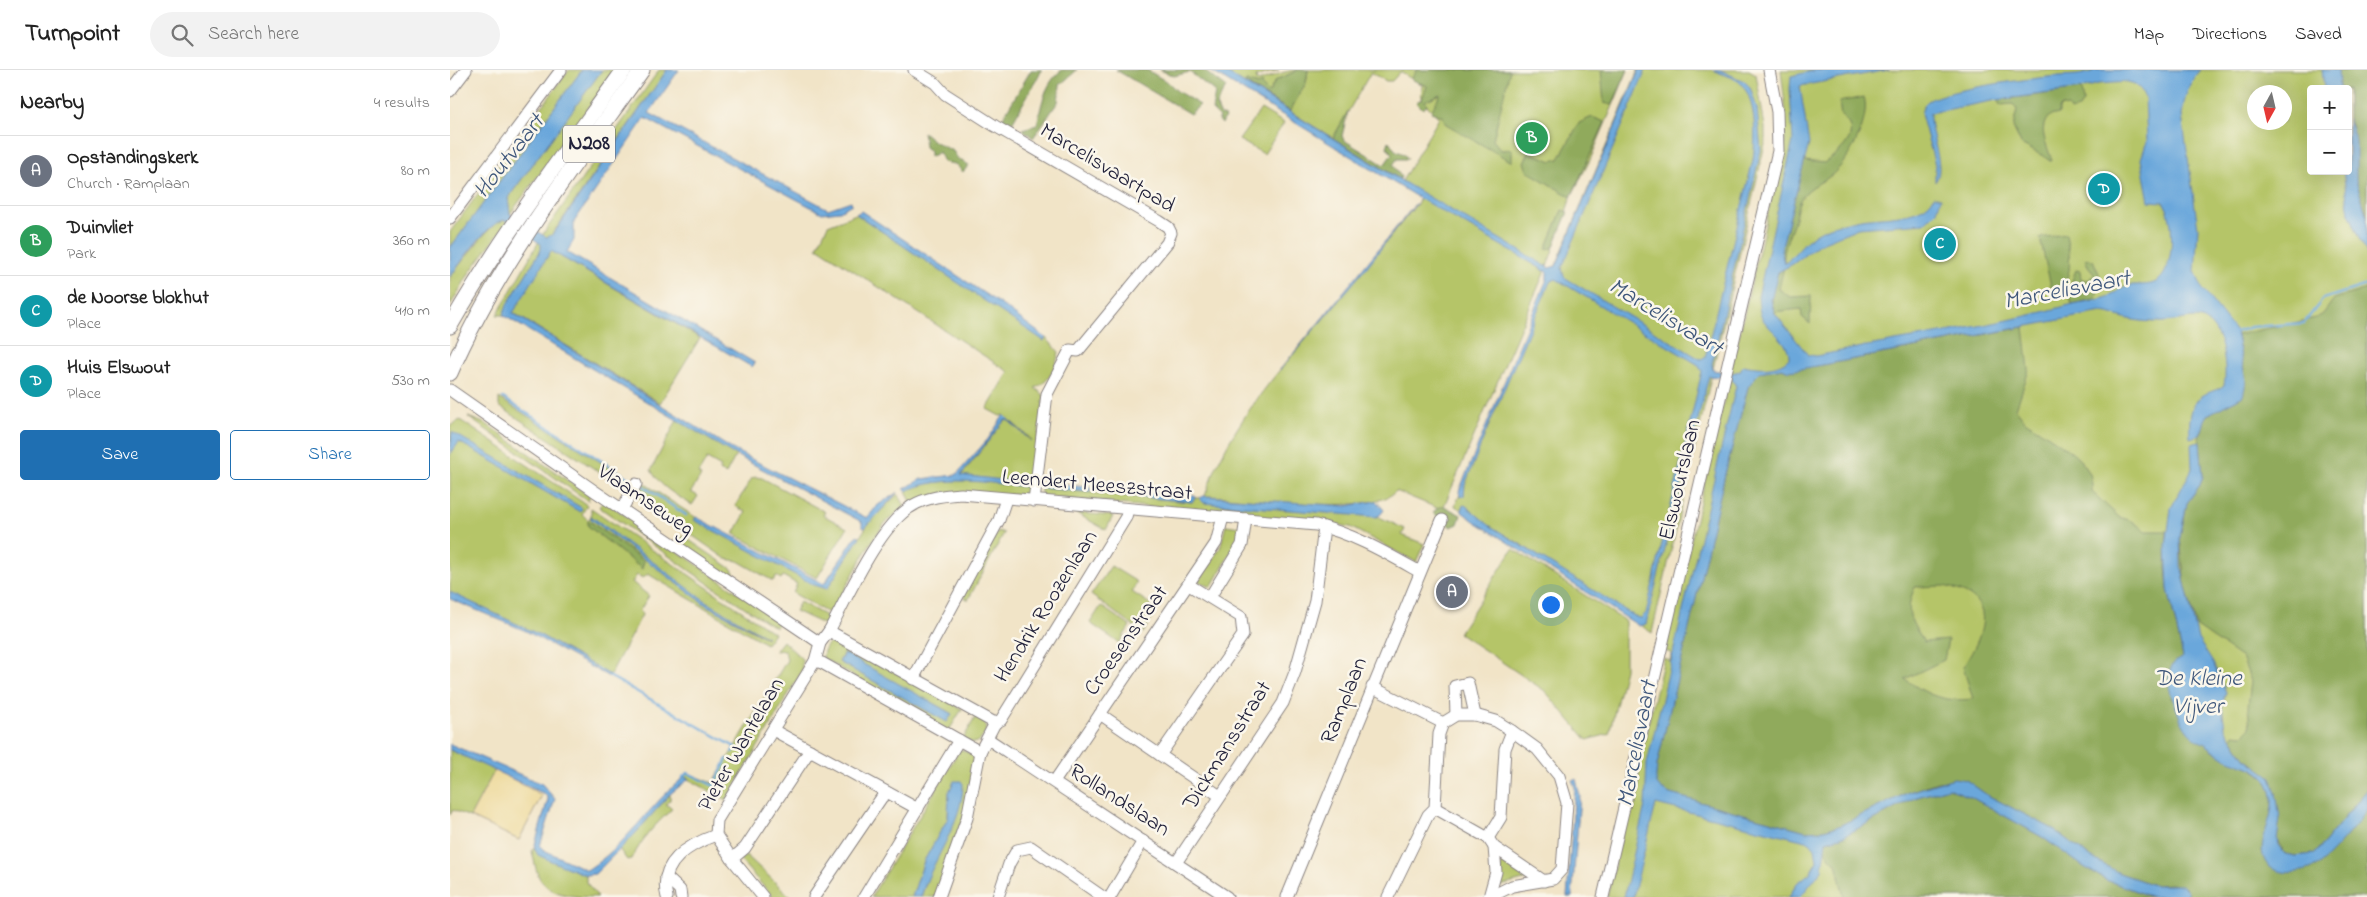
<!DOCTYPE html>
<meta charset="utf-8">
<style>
:root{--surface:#fff;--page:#f2f2f2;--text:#222;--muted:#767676;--line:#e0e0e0;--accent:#1f6fb2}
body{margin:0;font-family:"Indie Flower",sans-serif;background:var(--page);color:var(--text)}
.controls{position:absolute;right:15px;top:15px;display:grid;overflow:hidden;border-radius:5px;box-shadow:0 5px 20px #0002}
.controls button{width:45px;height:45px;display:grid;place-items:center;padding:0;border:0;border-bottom:1px solid var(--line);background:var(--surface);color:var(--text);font:25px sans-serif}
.compass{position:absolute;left:1797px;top:15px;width:45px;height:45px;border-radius:50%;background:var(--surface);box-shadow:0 5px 20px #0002;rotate:188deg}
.you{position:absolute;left:1100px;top:534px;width:18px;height:18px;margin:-12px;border:4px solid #fff;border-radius:50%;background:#1a73e8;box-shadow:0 0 0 8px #1a73e833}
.badge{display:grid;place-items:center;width:32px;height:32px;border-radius:50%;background:var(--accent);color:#fff;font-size:16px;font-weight:700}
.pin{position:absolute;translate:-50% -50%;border:2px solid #fff;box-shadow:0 1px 5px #0006}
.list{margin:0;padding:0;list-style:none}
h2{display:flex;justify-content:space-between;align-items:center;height:65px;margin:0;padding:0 20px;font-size:21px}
h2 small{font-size:16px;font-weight:400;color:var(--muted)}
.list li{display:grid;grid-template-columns:32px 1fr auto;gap:15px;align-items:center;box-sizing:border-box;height:70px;padding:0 20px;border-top:1px solid var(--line)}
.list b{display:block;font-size:19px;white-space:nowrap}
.list p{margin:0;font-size:16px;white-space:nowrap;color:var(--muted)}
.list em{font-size:16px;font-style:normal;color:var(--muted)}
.actions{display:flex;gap:10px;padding:15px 20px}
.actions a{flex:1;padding:11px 0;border:1px solid var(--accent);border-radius:5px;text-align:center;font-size:18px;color:var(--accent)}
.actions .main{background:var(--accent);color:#fff}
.icon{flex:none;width:28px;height:28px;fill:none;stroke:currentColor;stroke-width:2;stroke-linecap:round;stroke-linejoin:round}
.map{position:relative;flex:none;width:1917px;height:827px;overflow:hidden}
header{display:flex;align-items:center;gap:30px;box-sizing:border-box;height:70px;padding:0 25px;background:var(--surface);border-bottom:1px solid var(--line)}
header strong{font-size:24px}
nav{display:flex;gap:28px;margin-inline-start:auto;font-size:18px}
.search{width:350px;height:45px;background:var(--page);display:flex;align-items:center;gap:12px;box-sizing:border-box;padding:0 18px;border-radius:28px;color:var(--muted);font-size:19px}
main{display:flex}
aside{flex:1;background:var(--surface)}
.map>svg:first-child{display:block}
</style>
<header>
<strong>Turnpoint</strong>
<div class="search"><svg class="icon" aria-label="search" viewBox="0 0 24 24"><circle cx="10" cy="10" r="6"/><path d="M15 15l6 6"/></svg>Search here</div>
<nav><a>Map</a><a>Directions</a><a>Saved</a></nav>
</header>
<main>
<aside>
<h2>Nearby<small>4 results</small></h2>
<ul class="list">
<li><span class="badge" style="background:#6b7280">A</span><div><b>Opstandingskerk</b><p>Church · Ramplaan</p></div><em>80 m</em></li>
<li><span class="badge" style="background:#2e9e5b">B</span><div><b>Duinvliet</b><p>Park</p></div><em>360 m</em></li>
<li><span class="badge" style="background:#0f9aa8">C</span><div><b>de Noorse blokhut</b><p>Place</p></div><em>410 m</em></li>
<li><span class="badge" style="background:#0f9aa8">D</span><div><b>Huis Elswout</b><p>Place</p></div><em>530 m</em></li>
</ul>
<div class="actions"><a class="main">Save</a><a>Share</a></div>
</aside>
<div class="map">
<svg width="1917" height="827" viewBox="0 0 1917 827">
<rect width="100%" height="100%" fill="#fbf7ec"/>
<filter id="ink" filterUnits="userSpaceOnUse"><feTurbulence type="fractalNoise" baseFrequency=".02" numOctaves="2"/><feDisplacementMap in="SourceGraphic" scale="10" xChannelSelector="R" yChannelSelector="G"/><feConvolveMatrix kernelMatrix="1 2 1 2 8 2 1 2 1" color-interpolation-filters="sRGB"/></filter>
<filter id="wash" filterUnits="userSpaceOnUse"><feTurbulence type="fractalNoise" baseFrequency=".0096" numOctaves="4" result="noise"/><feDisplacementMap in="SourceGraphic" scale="20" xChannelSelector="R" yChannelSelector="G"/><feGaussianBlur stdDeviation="1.12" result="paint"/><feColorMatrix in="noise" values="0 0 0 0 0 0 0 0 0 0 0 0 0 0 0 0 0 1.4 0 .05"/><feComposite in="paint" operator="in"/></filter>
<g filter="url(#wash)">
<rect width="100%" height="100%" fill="#f1e4c7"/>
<g fill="#b5c567" stroke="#6c7451" fill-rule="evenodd">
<path d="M119,0H132L0,178V162Z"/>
<path d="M152,0H166L60,144L58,128Z"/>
<path d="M209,0H217L91,180L57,235L53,245H47L93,164Z"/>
<path d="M772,0H829L806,7L807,11C821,8 834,0 848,0L825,11L819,23L812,16L796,11L840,41L856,13L858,0H1178L1140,90L1121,127L1097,197L981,132L1095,201L994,436L987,438L946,421C922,448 793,426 755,426C779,353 832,297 881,240C910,205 938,169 967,134L971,126L952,111L989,48L971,29L972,15L950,2L942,11H936L921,2L883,68Z"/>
<path d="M1188,0H1299L1306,4L1315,57V74L1202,563L1072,475L1005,436Z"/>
<path d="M1331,0H1917V827H1157L1214,588L1220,591L1221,583L1215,581L1332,83L1335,70L1333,46L1336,44ZM1861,19H1898V101H1861ZM1804,22H1834V52H1804Z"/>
<path d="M811,39L834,53L814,84L789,70Z"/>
<path d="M406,144L594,270L596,268L609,282C605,298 601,311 585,318L594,325L580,424L461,432L456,421L473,413L511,406L555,350H559L582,370L554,345L550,346L537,339L559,302L367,177L378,155Z"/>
<path d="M55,150L57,152L20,202L0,236V207L31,168L47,152Z"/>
<path d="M101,181L250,268L210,333L62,242Z"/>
<path d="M49,328L182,412L178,421L49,336Z"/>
<path d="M18,347L36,354L140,426L138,431Z"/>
<path d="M10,350L137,435L132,444L138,450L141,446V438L324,563L316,574L198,504L193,508L187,505L182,512L199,526L190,540L192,545L160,605L90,565L0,523V385L7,373L0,370V356ZM202,494L257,532L316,568L256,535Z"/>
<path d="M227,350L286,385L276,404L269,401L271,397L257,389L248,404L251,406L241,422L248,426L242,435C226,425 210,417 201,400Z"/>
<path d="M306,407L312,408L375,442L373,445L397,458L367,508L284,464L296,442L285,436L302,408Z"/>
<path d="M192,412L271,464L377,519L420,451L448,424L455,436L435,453L420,474L382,542H376L343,523L347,514L333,506L331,509L326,506L323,511L288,491L276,489L184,425Z"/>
<path d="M591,418L742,432L745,428H749L754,433L927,446L955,459L952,465L974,474L966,492L900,457L885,454L752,442L745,438L741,441L594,427L591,424Z"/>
<path d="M154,431L328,550L326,558L256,512L149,437Z"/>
<path d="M626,443H630L663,446L656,460Z"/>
<path d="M776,455L790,457L788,470L761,517L748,511L770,478Z"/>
<path d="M548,461L554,463L518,530L513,526Z"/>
<path d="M233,466L282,499L291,515L229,472Z"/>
<path d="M1063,479L1175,551V599L1159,664L1137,670L1095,621L1009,563Z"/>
<path d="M661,496L687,512L682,522L708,539L693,563L641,525Z"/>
<path d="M350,532L378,547L380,551L375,555L345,541Z"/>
<path d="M651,536L680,556L669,573L640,553Z"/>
<path d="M385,569L512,639L498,662L373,588C373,579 377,573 385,569ZM393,584L501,643L497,651L389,592Z"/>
<path d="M333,571L352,589V601L277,730L234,707L238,703L263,713L337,590L335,580L325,581Z"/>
<path d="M526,646L535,654L536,661L530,671L523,673L513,669Z"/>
<path d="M510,679L525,686L517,738L485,827H471L483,794L507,745L499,722L498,748L474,791L462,827H421Z"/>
<path d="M0,680L45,700L20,747L3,740L0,745Z"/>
<path d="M220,724V730L216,734L222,739C205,755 192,768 182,789L177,790L169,779L184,765Z"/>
<path d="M84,778L89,785L136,805V812L148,827C128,827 97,827 88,805C85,797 84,789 82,781Z"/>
<path d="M296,785L341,827H323L290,790Z"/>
<path d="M1051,786L1080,806L1077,809L1047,817L1051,802Z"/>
</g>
<g fill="#90aa5c" stroke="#59664c" fill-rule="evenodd">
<path d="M581,0H592L558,60L548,56Z"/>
<path d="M612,0H627L610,15L608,32L583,68L572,59L587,55C591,36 595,12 612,0Z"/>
<path d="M666,0H697L719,13L727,21L750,35L740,44Z"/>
<path d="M710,0H753L776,17L766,35L770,44L775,47L772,54L768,49L769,47L762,40L765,22L740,2L724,6Z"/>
<path d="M848,0H858L856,13L840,41L795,13L796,11L808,15L813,12L812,16L819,23L825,11Z"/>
<path d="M967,0H1060L1043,70L1051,80L1062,79V92L996,54L992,46L981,42L990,24L975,31L977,35L973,39L966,32L972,29L977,16L961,9Z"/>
<path d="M1151,0H1178L1162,35L1154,33Z"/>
<path d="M1888,0H1917V147L1906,110L1902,57L1898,49V19H1889Z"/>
<path d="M1631,19L1633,32L1629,38L1620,41L1618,37L1612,36L1609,39V44L1600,46C1586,57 1598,77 1602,91L1571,74L1563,57L1567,40L1563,34L1550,35L1547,30Z"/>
<path d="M1414,27C1421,49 1400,89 1383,104C1373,112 1360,116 1352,127C1347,134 1347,141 1345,148C1340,164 1333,176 1334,193L1332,191L1331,180L1354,91L1374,93C1388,83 1415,64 1391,46L1389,32Z"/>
<path d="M898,41L892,66L894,70L934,95L942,84L937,77L939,71L945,80L954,84L958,89H947L943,95L951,107L950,109L883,68Z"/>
<path d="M1142,47L1155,52L1121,127L1077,101L1074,92L1079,82L1102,91L1109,89L1129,53Z"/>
<path d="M473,62L485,72L503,81L508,89L519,95L513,102L505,94L494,92L489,82L480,87V81L475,77Z"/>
<path d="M1112,140L1118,142L1103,178L1096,179Z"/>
<path d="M1616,164C1620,188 1625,210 1603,225L1590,168Z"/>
<path d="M1635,189L1643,190L1650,206L1646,229L1622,234L1618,221L1626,200L1630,201L1631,209L1639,210L1644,203L1638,196Z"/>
<path d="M1334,197L1329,219L1340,227L1361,226L1360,254L1352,247L1351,239L1324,242C1320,227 1322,206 1334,197Z"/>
<path d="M1917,219V720L1865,784L1845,786L1835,784L1827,770L1828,760L1826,723L1803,693L1795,688L1782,668L1784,664L1793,665L1800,658L1798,637L1801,611L1792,588L1747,557L1735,515L1730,467L1737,433L1750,415L1753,406L1749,366L1752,362L1755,348L1767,338L1786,330L1796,312L1787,265L1866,248L1873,244L1884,229Z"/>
<path d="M1574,257L1579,300L1566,339L1575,351C1593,363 1626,381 1637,399C1642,405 1642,414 1642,422L1669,447L1682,451L1696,461H1717L1716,497L1718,519L1733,587L1727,591L1721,627C1728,641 1747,665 1758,676C1778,695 1817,693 1822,725C1824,746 1814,762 1812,781L1869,795L1917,740V827H1739L1737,820L1722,814L1704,815L1669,803L1642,788L1601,758L1537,725L1516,710L1487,712L1459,722L1389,756L1374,760L1356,761L1220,724L1208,717L1205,711L1207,695L1276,400L1298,317L1309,302L1332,298L1339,300L1378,294ZM1494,516C1505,519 1518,522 1526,531C1543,550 1523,581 1513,597L1523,629C1493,632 1479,626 1455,609L1494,590L1498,570L1474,572C1460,550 1454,542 1465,517Z"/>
<path d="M994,436L1011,445L1008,454L1001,457L983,443L987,438Z"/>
<path d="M138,450L194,491L192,499L138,456Z"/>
<path d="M1498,718L1521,727L1592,767L1634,797L1656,810L1702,827H1394L1386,793C1379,789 1373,779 1376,771L1394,766L1464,728Z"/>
</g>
<path fill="#eeda9e" stroke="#887e6c" d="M45,700L92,725L69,770L20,747Z"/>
<g fill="#6aa7db" stroke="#46648b">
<path d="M132,0H152L58,128L60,144L96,167L102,165L106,160L217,0H229L199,43L378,139L401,131L402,134L390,141L372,143L195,48L124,152V170L117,182L305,293L302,297L101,181L63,243L282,379L417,448L428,435L448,422L415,458L412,457V452L280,382L53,245L57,235L91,180V174L55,150C35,154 13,191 0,207V178Z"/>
<path d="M759,0H772L952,111L1099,198L1106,196L1189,0H1196L1112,198L1114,207L1250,289L1255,288L1303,90C1306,68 1307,26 1288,11C1281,6 1270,4 1263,0H1270L1294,11L1300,17L1307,38L1311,80L1262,294L1263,300L1281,303L1290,301L1293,295C1309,298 1328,300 1339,288C1340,273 1322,262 1314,251C1309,245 1309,235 1308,227L1343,71L1340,19L1341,6L1366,0H1439L1350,16L1359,74L1331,180L1334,193L1337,192C1350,178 1359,165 1377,158C1388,154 1400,151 1411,149C1430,146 1476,148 1484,126L1491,128L1487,141L1475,153L1408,158L1369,174L1343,194L1328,202L1321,230L1324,242L1358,285L1366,286C1451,268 1539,258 1623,234C1635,231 1648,231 1660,226C1666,224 1670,218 1676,216C1686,213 1699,218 1709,210C1725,197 1725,146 1713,132L1699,131L1691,89L1697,71L1695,28L1691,20L1685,14L1678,12L1648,14L1631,19L1547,30L1480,43C1478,61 1497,98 1485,112V95L1471,44C1472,39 1474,34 1478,31C1496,19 1583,8 1608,6C1622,5 1633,6 1646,0H1751C1738,13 1734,29 1732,46L1748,158L1745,201L1753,220L1786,262L1796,312L1793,326L1759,344C1749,355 1759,364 1740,368C1739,354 1739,335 1752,326C1759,321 1767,321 1774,315C1778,296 1772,249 1746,248C1733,248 1721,253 1708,252C1698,252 1688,251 1678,249C1669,247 1661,243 1652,242L1378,294L1339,301L1332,298L1309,302L1298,317L1276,400L1207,695C1205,713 1204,716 1220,724L1356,761L1374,760L1389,756L1459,722L1504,708L1516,710L1537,725L1601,758L1642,788L1669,803L1704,815H1732L1737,820L1739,827H1702L1656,810L1634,797L1592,767L1521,727L1498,718L1464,728L1394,766L1376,771L1372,800L1350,827H1339L1347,813L1360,803L1367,791L1365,778L1360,772L1206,734L1183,827H1174L1195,735L1197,693L1286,316L1281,308L1259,306L1196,554L1189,556L1024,451L1012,442V436L1015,435L1039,455L1186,547L1191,548L1196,543L1252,301L1247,294L1106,209L1100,212L1036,362L1015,415L1014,426L1010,427L1009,421L1097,209V202L962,124Z"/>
<path d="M1872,0H1888L1889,19H1874Z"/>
<path d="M1898,49L1906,71V110L1917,147V184L1899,143L1893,101H1898Z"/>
<path d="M966,133L916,198L830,300Z"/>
<path d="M411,141L556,238L596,268L594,271L406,144Z"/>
<path d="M554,345L582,372L559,351L555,350L511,405L577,413L578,417C537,413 495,404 456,421L454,419L471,409L506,405L538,369Z"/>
<path d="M2,362L132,438L130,442L9,372L0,385Z"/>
<path d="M1750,372L1753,406L1750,415L1737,433L1730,467L1731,496L1748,569L1763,593L1776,622L1772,636L1775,658L1795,688L1821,707L1826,723L1830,748L1827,770L1828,775L1835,784L1845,786L1865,784L1917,720C1917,726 1917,733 1917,739C1916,745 1874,793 1867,796C1853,803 1824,808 1815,791C1803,768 1835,740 1816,710C1808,697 1790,695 1777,689C1770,685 1764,680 1758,676C1753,672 1746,670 1742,666C1731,656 1728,642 1723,629C1718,618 1716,603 1724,593C1727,590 1730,590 1733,587L1718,519L1716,476L1721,438L1742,399L1741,374Z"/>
<path d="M592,414L640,417V422L591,418Z"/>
<path d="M652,418L743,425L746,427L742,432L651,423Z"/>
<path d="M754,426L896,436L926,431L934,440L930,445L926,447L754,433L749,428Z"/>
<path d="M141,446L257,532L317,567L256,535L141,449Z"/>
<path d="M246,447L374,514L407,465L410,467L377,519L364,515L244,450Z"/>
<path d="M0,522L90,565L160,605L159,607L76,561L0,529Z"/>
<path d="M394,583L502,644L497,652L389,592Z"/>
<path d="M0,674L92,714L105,729L90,776L94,780L137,800C176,776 199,735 234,707L239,709L220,724L184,765L145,804L136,805L103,792L88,785L84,778L98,729L95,724L0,680Z"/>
<path d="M1126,709L1130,726L1122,827H1117L1125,717L1122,710Z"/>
<path d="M504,711H511L513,714C513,752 482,790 471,827H462L474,791L498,748L499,722Z"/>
</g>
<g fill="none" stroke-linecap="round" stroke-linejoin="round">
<g stroke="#6aa7db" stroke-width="2.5">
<path d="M1786,262L1801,257L1854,253L1873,229L1917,215"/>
<path d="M53,328L180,409"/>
<path d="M193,416L236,445"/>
<path d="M159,606L285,677L282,682"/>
<path d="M233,707L238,703L264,716L277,689"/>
</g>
</g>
</g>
<g filter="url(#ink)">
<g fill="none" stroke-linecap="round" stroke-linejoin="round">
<g stroke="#8a8381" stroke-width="13">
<g id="minor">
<path d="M464,0L485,13L495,24L545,56L709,151L718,157L721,163L717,173L628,281L620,280L597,324L584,431"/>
<path d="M0,21L16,0"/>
<path d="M0,148L111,0"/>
<path d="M0,320L146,422L370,573"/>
<path d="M172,439L186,414"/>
<path d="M760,527L792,475L796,449"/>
<path d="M379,561L545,653"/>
<path d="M365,591L372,593L530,682L545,653"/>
<path d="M463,609L549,450L556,429"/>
<path d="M922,617L993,653"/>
<path d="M650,644L770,726"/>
<path d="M1006,645L1005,616L1018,613L1025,645"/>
<path d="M545,653L551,650L676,447L678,439"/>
<path d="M993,653L1006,645H1025L1046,651L1062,661L1087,679L1109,706L1117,733L1112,799L1103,809L1062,816L1040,827"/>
<path d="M323,660L468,739"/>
<path d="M538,669L777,827"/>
<path d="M710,685L793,565L791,547L739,515"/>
<path d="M604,712L766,473L773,447"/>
<path d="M985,738L1038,768L1044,777L1094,811"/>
<path d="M1038,768L1051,747L1055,679L1062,661"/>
<path d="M282,789L295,778L360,680"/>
<path d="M726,793L833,633L845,602L865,531L874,457"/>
<path d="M216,807L230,820L231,827"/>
<path d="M217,827C208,793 238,775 266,765"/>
<path d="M313,827L282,789L266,765L267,750L365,591L370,573L379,561C398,526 427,460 459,438C472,428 495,425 511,424L866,455C904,464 936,483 970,502"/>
<path d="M364,827L432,727L438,723"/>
<path d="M414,827L509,670"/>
<path d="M489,827L517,748L530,682"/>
<path d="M548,827L559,794L567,780L581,777L653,827"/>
<path d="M660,827L693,771"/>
<path d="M837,827L992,450"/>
<path d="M938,827L978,745L985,738L989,664L993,653"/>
<path d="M1039,827L1046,802L1044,777"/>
<path d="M1153,827L1328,81L1327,42L1319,0"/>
</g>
</g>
<g stroke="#8a8381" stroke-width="17">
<g id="major">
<path d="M0,256C51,167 114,84 174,0"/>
<path d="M0,303C48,193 123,97 192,0"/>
</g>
</g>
<use href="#minor" stroke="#fff" stroke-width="11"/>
<use href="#major" stroke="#fff" stroke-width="15"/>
</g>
</g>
<g text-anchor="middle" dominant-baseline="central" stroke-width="5" stroke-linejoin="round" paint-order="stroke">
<rect fill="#fbf7ec" stroke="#636270" stroke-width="1" x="113" y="55.5" width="52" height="37" rx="4"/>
<g font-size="21" font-weight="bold" fill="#22223b">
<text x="139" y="74">N208</text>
</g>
<g font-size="22" fill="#22223b" stroke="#fbf7ec">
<text transform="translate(657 99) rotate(31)">Marcelisvaartpad</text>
<text transform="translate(1231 410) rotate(-77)">Elswoutslaan</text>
<text transform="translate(647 416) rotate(5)">Leendert Meeszstraat</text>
<text transform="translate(195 431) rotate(34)">Vlaamseweg</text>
<text transform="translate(597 537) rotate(-58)">Hendrik Roozenlaan</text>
<text transform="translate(677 571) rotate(-55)">Croesenstraat</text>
<text transform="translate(895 631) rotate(-68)">Ramplaan</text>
<text transform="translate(292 675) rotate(-60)">Pieter Wantelaan</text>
<text transform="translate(778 676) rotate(-58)">Dickmansstraat</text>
<text transform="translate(669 731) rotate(33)">Rollandslaan</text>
</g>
<g font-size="24" font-style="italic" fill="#3f577b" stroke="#fbf7ec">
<text transform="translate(60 87) rotate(-52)">Houtvaart</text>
<text transform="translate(1617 221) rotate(-11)">Marcelisvaart</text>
<text transform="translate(1215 248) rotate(31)">Marcelisvaart</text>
<text x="1748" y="609">De Kleine<tspan x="1748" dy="28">Vijver</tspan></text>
<text transform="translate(1188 674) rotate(-79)">Marcelisvaart</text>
</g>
</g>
</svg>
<div class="controls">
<button>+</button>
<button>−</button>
</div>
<svg class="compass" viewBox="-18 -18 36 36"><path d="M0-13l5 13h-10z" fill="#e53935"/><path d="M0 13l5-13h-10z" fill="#767676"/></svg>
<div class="you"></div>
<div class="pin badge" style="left:1002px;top:522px;background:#6b7280">A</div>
<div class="pin badge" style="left:1082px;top:68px;background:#2e9e5b">B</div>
<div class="pin badge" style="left:1490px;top:174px;background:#0f9aa8">C</div>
<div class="pin badge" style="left:1654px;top:119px;background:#0f9aa8">D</div>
</div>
</main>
